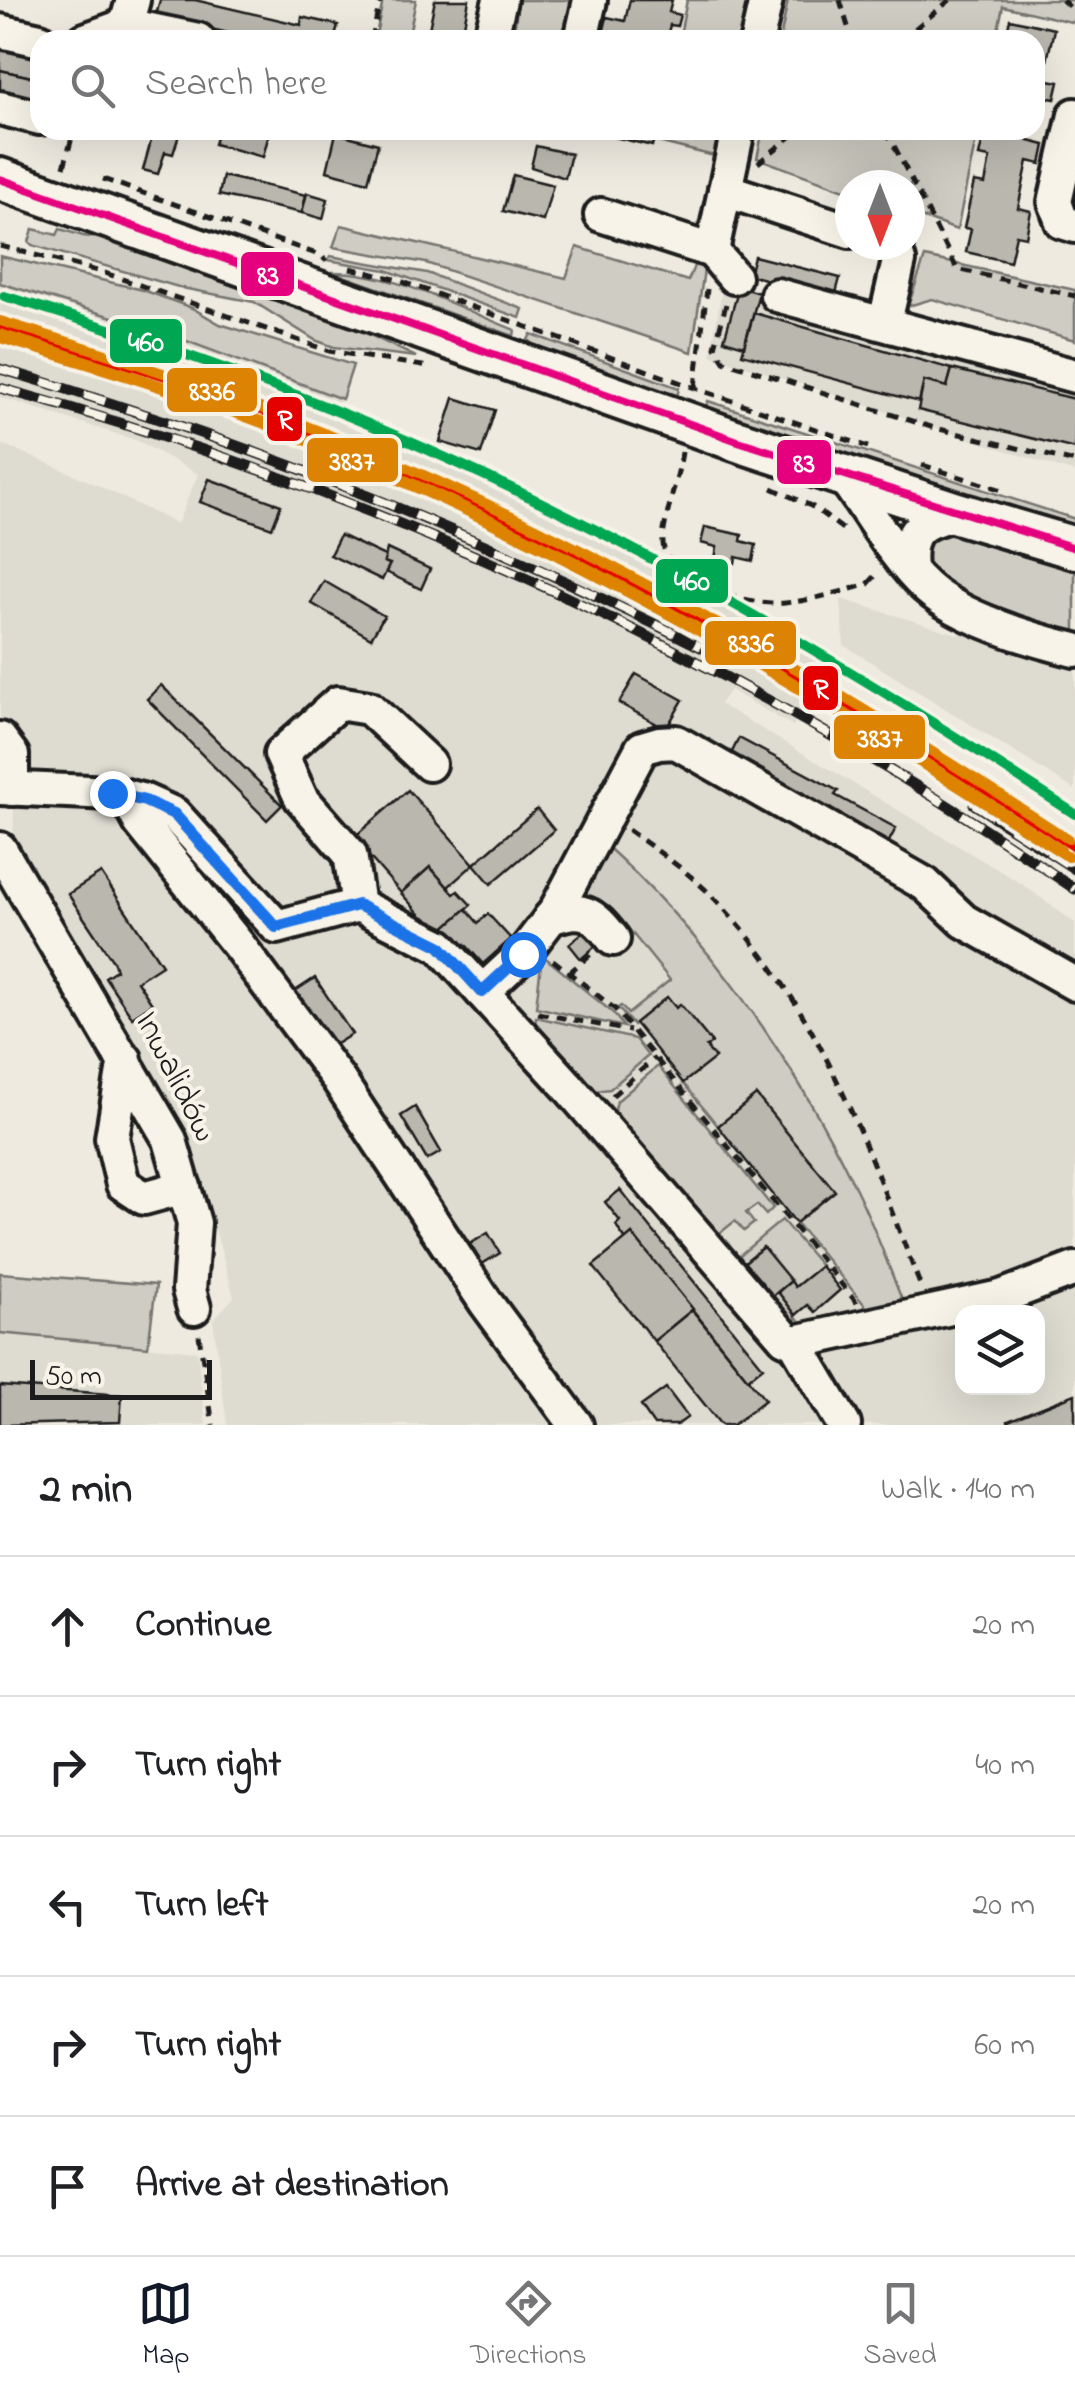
<!DOCTYPE html>
<meta charset="utf-8">
<style>
:root{--surface:#fff;--page:#f6f6f6;--text:#202124;--muted:#757577;--line:#e0e0e0;--accent:#111827}
body{margin:0;font-family:"Indie Flower",sans-serif;background:var(--page);color:var(--text)}
.controls{position:absolute;right:30px;bottom:30px;display:grid;overflow:hidden;border-radius:20px;box-shadow:0 10px 40px #0002}
.controls button{width:90px;height:90px;display:grid;place-items:center;padding:0;border:0;border-bottom:2px solid var(--line);background:var(--surface);color:var(--text);font:50px sans-serif}
.compass{position:absolute;left:835px;top:170px;width:90px;height:90px;border-radius:50%;background:var(--surface);box-shadow:0 10px 40px #0002;rotate:180deg}
.scale{position:absolute;left:30px;bottom:25px;width:182px;box-sizing:border-box;padding-left:10px;border:5px solid #1c1c1c;border-top:0;font-size:28px;line-height:35px;white-space:nowrap;color:#1c1c1c;-webkit-text-stroke:8px #f7f3e8;paint-order:stroke}
.stop{position:absolute;width:30px;height:30px;margin:-22px;border:8px solid #1a73e8;border-radius:50%;background:#fff}
.stop.end{background:#1a73e8;border-color:#fff;box-shadow:0 2px 10px #0008}
.list{margin:0;padding:0;list-style:none}
h2{display:flex;justify-content:space-between;align-items:center;height:130px;margin:0;padding:0 40px;font-size:42px}
h2 small{font-size:32px;font-weight:400;color:var(--muted)}
.list li{display:grid;grid-template-columns:65px 1fr auto;gap:30px;align-items:center;box-sizing:border-box;height:140px;padding:0 40px;border-top:2px solid var(--line)}
.list b{display:block;font-size:38px;white-space:nowrap}
.list em{font-size:32px;font-style:normal;color:var(--muted)}
.icon{flex:none;width:55px;height:55px;fill:none;stroke:currentColor;stroke-width:2;stroke-linecap:round;stroke-linejoin:round}
.map{position:relative;flex:none;width:1075px;height:1425px;overflow:hidden}
.search{position:absolute;background:var(--surface);box-shadow:0 10px 40px #0002;left:30px;right:30px;top:30px;height:110px;display:flex;align-items:center;gap:25px;box-sizing:border-box;padding:0 35px;border-radius:30px;color:var(--muted);font-size:38px}
.sheet{height:830px;background:var(--surface)}
nav{display:flex;justify-content:space-around;align-items:center;box-sizing:border-box;height:140px;border-top:2px solid var(--line);background:var(--surface);font-size:28px;color:var(--muted)}
nav a{display:grid;justify-items:center;gap:5px}
nav .on{color:var(--accent)}
.map>svg:first-child{display:block}
</style>
<div class="map">
<svg width="1075" height="1425" viewBox="0 0 1075 1425">
<rect width="100%" height="100%" fill="#eeeae0"/>
<filter id="ink" filterUnits="userSpaceOnUse"><feTurbulence type="fractalNoise" baseFrequency=".01" numOctaves="2"/><feDisplacementMap in="SourceGraphic" scale="20" xChannelSelector="R" yChannelSelector="G"/><feConvolveMatrix kernelMatrix="1 2 1 2 8 2 1 2 1" color-interpolation-filters="sRGB"/></filter>
<g filter="url(#ink)">
<g fill="#dedbd1" fill-rule="evenodd">
<path d="M724,276L769,294L765,309L1075,391V473L711,355Z"/>
<path d="M0,283L165,333L342,399L335,416L386,435L610,541L828,662L793,726L730,690L720,704L1022,884L1075,923V1425H227L213,1320L234,1297L188,1133L13,843L15,774L0,769V443L87,480L177,524L198,474L138,441L0,397ZM962,1312H1038V1388H962Z"/>
<path d="M841,599L960,635L961,633L1075,663V790L844,645Z"/>
<path d="M0,1333L197,1351L206,1425H0Z"/>
</g>
<g fill="#cfccc3" stroke="#767470" stroke-width="2.5">
<path d="M383,0H416L408,40H375Z"/>
<path d="M518,0H581L571,40H513Z"/>
<path d="M687,0H751L743,40H679Z"/>
<path d="M788,0H1075V23L1003,6L996,40H780Z"/>
<path d="M660,130H724L718,157L658,142Z"/>
<path d="M763,130H978L957,230L910,213V185H850V192L757,158Z"/>
<path d="M341,225L566,278L577,247L688,281L696,261L705,263L692,352L426,263L333,247Z"/>
<path d="M33,229L57,235L60,229L83,236L137,243L320,311L416,357L334,347L315,340L254,302L182,288L32,245L29,242Z"/>
<path d="M0,256L143,290L192,308L220,324L353,365L342,399L165,333L0,283Z"/>
<path d="M330,256L427,273L523,309L520,318L386,270L328,260Z"/>
<path d="M925,257L1075,290V340L932,299L908,306Z"/>
<path d="M332,272C395,272 458,308 515,330L514,336Z"/>
<path d="M531,334L679,388L677,397L532,344L528,340Z"/>
<path d="M708,401L1075,519V528L831,452L705,409Z"/>
<path d="M950,532L1075,568V637C1033,625 928,600 923,550L931,539Z"/>
<path d="M600,840C706,935 791,1055 853,1183C874,1224 889,1268 906,1310L874,1316L796,1223L835,1191L757,1096L718,1126L683,1083L715,1057L706,1047L711,1042L681,1005L676,1008L667,998L633,1025L618,1008L621,1006L628,1014L670,980L628,928L620,934L565,903Z"/>
<path d="M542,955L613,1013L624,1027L536,1007Z"/>
<path d="M536,1017L635,1039L648,1056L610,1089L595,1091L535,1025Z"/>
<path d="M658,1066L773,1208L766,1215L757,1205L746,1213L754,1223L744,1231L735,1221L715,1237L613,1118L617,1101Z"/>
<path d="M782,1220L821,1266L795,1287L763,1247L741,1265L768,1299L778,1292L798,1319L778,1318L735,1259Z"/>
<path d="M0,1273L156,1285L148,1347L0,1333Z"/>
</g>
<g fill="#bab7af" stroke="#1c1c1c" stroke-width="2.5">
<path d="M160,0H195L301,25L302,17L338,25L334,40H258L156,16Z"/>
<path d="M435,0H469L461,40H418L420,32L428,34Z"/>
<path d="M630,0H672L669,12L680,15L677,26L670,25L666,40L602,38L607,17L625,21Z"/>
<path d="M1010,19L1054,29L1043,79L1059,82L1055,99L1039,96L1035,115V40H1005Z"/>
<path d="M0,46L40,55V79L0,70Z"/>
<path d="M0,70L40,79V100L0,91Z"/>
<path d="M154,130L179,135L173,154L165,152L158,174L143,170Z"/>
<path d="M218,130H270L263,157L214,144Z"/>
<path d="M607,130H656L652,146L606,135Z"/>
<path d="M985,130H1032L1029,141L1045,145L1041,164L1028,161L1018,208L1031,211L1026,237L1016,235L1010,262L966,252L971,229L964,228L974,182L985,184L990,158L979,156Z"/>
<path d="M336,133L378,144L368,182L327,171Z"/>
<path d="M536,146L571,154L565,178L531,167Z"/>
<path d="M513,175L553,185L543,221L503,211Z"/>
<path d="M223,176L306,195L302,213L219,195Z"/>
<path d="M307,193L328,199L323,219L302,213Z"/>
<path d="M754,256L840,278L835,297L749,275Z"/>
<path d="M739,287L759,293L744,346L724,340Z"/>
<path d="M754,313L952,369L947,387L924,381L919,402L742,354Z"/>
<path d="M952,369L1075,399V449L918,410L924,381L947,387Z"/>
<path d="M454,398L495,410L481,454L440,442Z"/>
<path d="M209,479L281,505L272,528L200,502Z"/>
<path d="M705,527L742,535L741,541L756,545L753,561L736,557L735,563L715,559L717,547L701,543Z"/>
<path d="M340,535L387,557L384,562L390,564L382,580L330,555Z"/>
<path d="M387,549L430,569L421,589L386,572L390,564L384,562Z"/>
<path d="M324,581L384,616L371,638L311,603Z"/>
<path d="M636,674L683,700L666,729L619,703Z"/>
<path d="M161,685L282,805L267,820L147,699Z"/>
<path d="M739,738L838,791L835,795L896,828L884,851L727,762Z"/>
<path d="M408,790L474,864L448,887L430,867L401,893L353,838Z"/>
<path d="M537,809L554,830L491,884L474,864Z"/>
<path d="M430,867L454,894L458,891L471,905L438,934L401,893Z"/>
<path d="M101,873L162,965L137,981L152,1004L132,1017L105,977L116,970L114,963L68,894Z"/>
<path d="M466,909L478,923L488,914L511,939L483,964L465,944L459,949L442,930Z"/>
<path d="M587,929L599,943L581,959L569,944Z"/>
<path d="M315,978L352,1034L331,1047L295,991Z"/>
<path d="M667,997L676,1008L680,1004L712,1043L706,1047L715,1058L683,1083L635,1023Z"/>
<path d="M756,1095L835,1191L796,1223L718,1126Z"/>
<path d="M415,1107L441,1152L427,1160L401,1116Z"/>
<path d="M620,1190L763,1367L748,1379L632,1234L626,1240L620,1232L616,1225L620,1221L605,1202Z"/>
<path d="M488,1233L500,1253L482,1264L470,1244Z"/>
<path d="M632,1234L693,1309L654,1341L593,1266Z"/>
<path d="M763,1247L791,1281L768,1300L740,1266Z"/>
<path d="M821,1266L840,1290L815,1312L808,1305L796,1315L778,1292L791,1281L795,1287Z"/>
<path d="M692,1310L765,1400L733,1425H721L654,1341Z"/>
<path d="M0,1386L122,1395L120,1422L0,1425Z"/>
<path d="M666,1388L688,1417L677,1425H654L641,1406Z"/>
<path d="M1075,1394V1425H1009L1008,1421Z"/>
</g>
<g fill="none" stroke-linecap="round" stroke-linejoin="round">
<g stroke="#1c1c1c" stroke-width="40">
<g id="minor">
<path d="M126,25L198,40"/>
<path d="M0,31L40,40"/>
<path d="M85,40L126,25L133,0"/>
<path d="M490,40L500,0"/>
<path d="M581,40L590,0"/>
<path d="M757,40L766,0"/>
<path d="M0,108L40,118"/>
<path d="M1075,115L1055,202L1062,222L1075,226"/>
<path d="M725,190L850,231"/>
<path d="M601,215L712,251L734,277"/>
<path d="M712,251L738,130"/>
<path d="M777,295L1075,376"/>
<path d="M885,322L899,261L894,245"/>
<path d="M843,476C870,513 893,556 926,587C960,618 1030,639 1075,650"/>
<path d="M910,569C906,528 921,522 957,513"/>
<path d="M0,739L12,755V789"/>
<path d="M0,788L112,793L145,801L174,814L277,927L358,905L440,946L566,1084L785,1338L795,1342L1001,1297L1075,1269"/>
<path d="M126,796L140,822L240,947L338,1079L486,1303L576,1425"/>
<path d="M0,849L170,1140L194,1223L189,1290L194,1308"/>
<path d="M358,905L350,854L301,798L281,754L338,703L369,708L429,764"/>
<path d="M550,918C583,906 592,912 613,939"/>
<path d="M482,992L523,954L555,912L642,748L659,743L676,742L925,884L964,921L1075,984"/>
<path d="M125,1059L112,1138L123,1184L144,1198L184,1187"/>
<path d="M795,1342L844,1425"/>
</g>
</g>
<g stroke="#1c1c1c" stroke-width="48">
<path id="major" d="M0,179L735,440L957,513L1075,548"/>
</g>
<g stroke="#1c1c1c" stroke-width="5" stroke-dasharray="10 8" stroke-linecap="butt">
<path d="M840,0L852,40"/>
<path d="M1062,0L1075,12"/>
<path d="M372,40L380,0"/>
<path d="M901,40L950,0"/>
<path d="M886,130L957,269L1075,296"/>
<path d="M758,163L799,130"/>
<path d="M64,167L74,130"/>
<path d="M103,179L322,256L326,261"/>
<path d="M0,246L105,273L329,351L429,367"/>
<path d="M350,268L395,279L695,388L868,447"/>
<path d="M726,304L715,347L724,361L931,427L1075,462"/>
<path d="M695,387L707,289"/>
<path d="M682,452C679,475 662,525 663,543C666,584 750,606 785,603C813,600 841,592 868,584L877,574"/>
<path d="M922,465L1002,490"/>
<path d="M772,488L813,507L844,530"/>
<path d="M628,830C655,849 683,868 707,891C822,1006 863,1140 921,1287"/>
<path d="M553,960L615,1009L857,1303"/>
<path d="M569,973L591,954"/>
<path d="M538,1013L630,1031"/>
<path d="M612,1096L655,1058"/>
<path d="M199,1335L213,1425"/>
</g>
<use href="#minor" stroke="#f7f3e8" stroke-width="32"/>
<use href="#major" stroke="#f7f3e8" stroke-width="40"/>
<g stroke="#1c1c1c" stroke-width="11">
<g id="rail">
<path d="M0,369C44,381 88,396 131,410C328,473 516,554 701,647"/>
<path d="M0,388C383,492 748,665 1075,889"/>
<path d="M974,804L1075,869"/>
</g>
</g>
<use href="#rail" stroke="#f7f3e8" stroke-width="8" stroke-dasharray="22" stroke-linecap="butt"/>
<g stroke="#f7f3e8" stroke-width="15">
<path id="bus-1" d="M0,179L735,440L1075,548"/>
</g>
<use href="#bus-1" stroke="#e5007d" stroke-width="8"/>
<g stroke="#f7f3e8" stroke-width="18">
<path id="rail-1" d="M0,325C96,354 193,382 287,420C566,533 824,682 1075,847"/>
</g>
<g stroke="#f7f3e8" stroke-width="18">
<path id="rail-2" d="M0,338C94,366 188,394 280,430C559,540 817,693 1068,857"/>
</g>
<g stroke="#f7f3e8" stroke-width="18">
<path id="rail-3" d="M0,321C148,365 294,416 435,480C657,580 865,706 1068,839"/>
</g>
<g stroke="#f7f3e8" stroke-width="18">
<path id="rail-4" d="M4,296C154,341 301,392 444,457C665,556 873,681 1075,814"/>
</g>
<g stroke="#f7f3e8" stroke-width="18">
<path id="rail-5" d="M0,334C147,378 292,428 432,492C652,593 859,717 1061,850"/>
</g>
<use href="#rail-1" stroke="#e50000" stroke-width="10"/>
<use href="#rail-2" stroke="#dd8304" stroke-width="10"/>
<use href="#rail-3" stroke="#dd8304" stroke-width="10"/>
<use href="#rail-4" stroke="#00a651" stroke-width="10"/>
<use href="#rail-5" stroke="#dd8304" stroke-width="10"/>
</g>
</g>
<g fill="none" stroke-linecap="round" stroke-linejoin="round" filter="url(#ink)">
<path stroke="#1a73e8" stroke-width="12" d="M112,793L145,801L174,814L276,927L358,905L440,946L482,992L523,954"/>
</g>
<g text-anchor="middle" dominant-baseline="central" stroke-width="8" stroke-linejoin="round" paint-order="stroke">
<g font-size="35" fill="#1c1c1c" stroke="#f7f3e8">
<text transform="translate(175 1077) rotate(63)">Inwalidów</text>
</g>
</g>
<g stroke="#f7f3e8" stroke-width="4">
<rect x="239" y="250" width="57" height="48" rx="10" fill="#e5007d"/>
<rect x="108" y="317" width="76" height="48" rx="10" fill="#00a651"/>
<rect x="165" y="366" width="94" height="48" rx="10" fill="#dd8304"/>
<rect x="265" y="395" width="39" height="48" rx="10" fill="#e50000"/>
<rect x="305" y="436" width="95" height="48" rx="10" fill="#dd8304"/>
<rect x="775" y="438" width="58" height="48" rx="10" fill="#e5007d"/>
<rect x="654" y="557" width="76" height="48" rx="10" fill="#00a651"/>
<rect x="703" y="619" width="95" height="48" rx="10" fill="#dd8304"/>
<rect x="801" y="664" width="39" height="48" rx="10" fill="#e50000"/>
<rect x="832" y="713" width="95" height="48" rx="10" fill="#dd8304"/>
</g>
<g font-size="28" text-anchor="middle" font-weight="bold" fill="#fff">
<text x="268" y="284">83</text>
<text x="146" y="351">460</text>
<text x="212" y="400">8336</text>
<text x="285" y="429">R</text>
<text x="352" y="470">3837</text>
<text x="804" y="472">83</text>
<text x="692" y="590">460</text>
<text x="751" y="652">8336</text>
<text x="821" y="698">R</text>
<text x="880" y="747">3837</text>
</g>
</svg>
<div class="controls">
<button><svg class="icon" aria-label="layers" viewBox="0 0 24 24"><path d="M12 4l9 5-9 5-9-5zM3 14l9 5 9-5"/></svg></button>
</div>
<svg class="compass" viewBox="-18 -18 36 36"><path d="M0-13l5 13h-10z" fill="#e53935"/><path d="M0 13l5-13h-10z" fill="#757577"/></svg>
<div class="scale">50 m</div>
<div class="stop" style="left:523px;top:954px"></div>
<div class="stop end" style="left:112px;top:793px"></div>
<div class="search"><svg class="icon" aria-label="search" viewBox="0 0 24 24"><circle cx="10" cy="10" r="6"/><path d="M15 15l6 6"/></svg>Search here</div>
</div>
<section class="sheet">
<h2>2 min<small>Walk · 140 m</small></h2>
<ul class="list">
<li><svg class="icon" aria-label="ahead" viewBox="0 0 24 24"><path d="M12 20V5M6 11l6-6 6 6"/></svg><div><b>Continue</b></div><em>20 m</em></li>
<li><svg class="icon" aria-label="right" viewBox="0 0 24 24"><path d="M7 20v-9h11M14 6l5 5-5 5"/></svg><div><b>Turn right</b></div><em>40 m</em></li>
<li><svg class="icon" aria-label="left" viewBox="0 0 24 24"><path d="M17 20v-9H6M10 6l-5 5 5 5"/></svg><div><b>Turn left</b></div><em>20 m</em></li>
<li><svg class="icon" aria-label="right" viewBox="0 0 24 24"><path d="M7 20v-9h11M14 6l5 5-5 5"/></svg><div><b>Turn right</b></div><em>60 m</em></li>
<li><svg class="icon" aria-label="arrive" viewBox="0 0 24 24"><path d="M6 21V4h12l-3 4 3 4H6"/></svg><div><b>Arrive at destination</b></div></li>
</ul>
</section>
<nav>
<a class="on"><svg class="icon" aria-label="map" viewBox="0 0 24 24"><path d="M3 6l6-2 6 2 6-2v14l-6 2-6-2-6 2zM9 4v14M15 6v14"/></svg>Map</a>
<a><svg class="icon" aria-label="directions" viewBox="0 0 24 24"><path d="M12 3l9 9-9 9-9-9zM9 14v-3h6M13 9l2 2-2 2"/></svg>Directions</a>
<a><svg class="icon" aria-label="saved" viewBox="0 0 24 24"><path d="M7 4h10v16l-5-4-5 4z"/></svg>Saved</a>
</nav>
